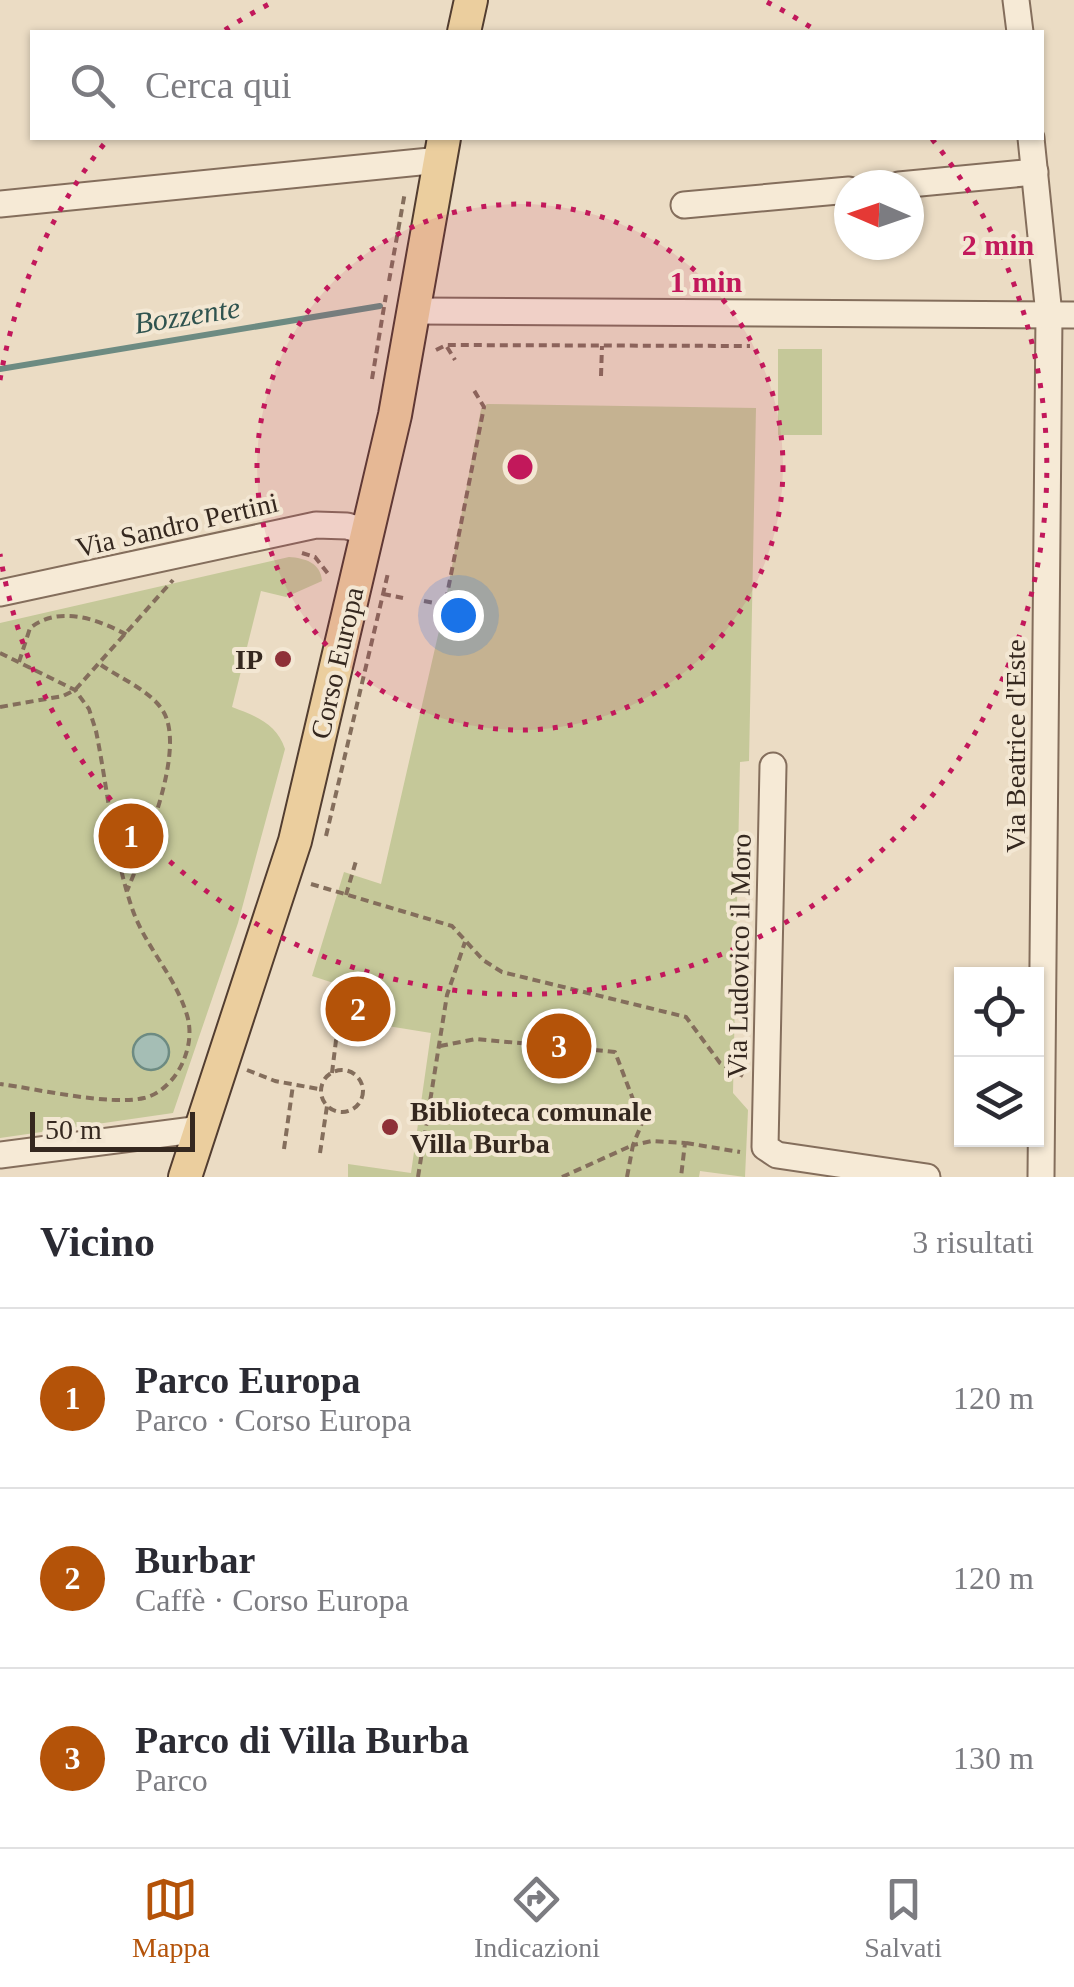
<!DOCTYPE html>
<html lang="it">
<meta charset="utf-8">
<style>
:root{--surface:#fff;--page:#f7f7f7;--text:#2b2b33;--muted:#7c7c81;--line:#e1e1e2;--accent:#b45309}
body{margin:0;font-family:Georgia,serif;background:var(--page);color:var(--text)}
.controls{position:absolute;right:30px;bottom:30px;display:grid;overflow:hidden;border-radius:0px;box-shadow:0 2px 8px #0004}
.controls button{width:90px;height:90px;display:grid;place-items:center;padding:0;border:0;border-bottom:2px solid var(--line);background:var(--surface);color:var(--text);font:50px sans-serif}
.compass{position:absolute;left:834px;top:170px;width:90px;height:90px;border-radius:50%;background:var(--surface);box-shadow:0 2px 8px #0004;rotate:272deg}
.scale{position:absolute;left:30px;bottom:25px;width:165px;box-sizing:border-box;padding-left:10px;border:5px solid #35281f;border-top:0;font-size:28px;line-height:35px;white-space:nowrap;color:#35281f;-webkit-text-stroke:8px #f3e7d3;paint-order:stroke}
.you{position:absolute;left:458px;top:615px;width:35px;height:35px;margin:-25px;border:8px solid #fff;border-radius:50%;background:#1a73e8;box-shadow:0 0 0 15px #1a73e833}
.badge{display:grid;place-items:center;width:65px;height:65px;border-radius:50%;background:var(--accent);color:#fff;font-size:32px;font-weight:700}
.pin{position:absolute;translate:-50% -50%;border:5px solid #fff;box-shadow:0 2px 10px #0006}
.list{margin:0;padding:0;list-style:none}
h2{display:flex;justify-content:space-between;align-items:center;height:130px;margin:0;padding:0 40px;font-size:42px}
h2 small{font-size:32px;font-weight:400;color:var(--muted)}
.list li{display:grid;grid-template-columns:65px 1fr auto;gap:30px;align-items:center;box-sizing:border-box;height:180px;padding:0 40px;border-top:2px solid var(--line)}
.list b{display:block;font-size:38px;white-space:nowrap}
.list p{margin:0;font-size:32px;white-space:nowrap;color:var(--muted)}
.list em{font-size:32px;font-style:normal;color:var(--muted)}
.icon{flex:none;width:55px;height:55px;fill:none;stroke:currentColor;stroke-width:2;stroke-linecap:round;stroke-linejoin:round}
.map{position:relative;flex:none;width:1074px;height:1177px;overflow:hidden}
.search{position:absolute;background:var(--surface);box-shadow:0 2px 8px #0004;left:30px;right:30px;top:30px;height:110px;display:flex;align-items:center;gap:25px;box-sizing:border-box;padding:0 35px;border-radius:0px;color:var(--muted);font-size:38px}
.sheet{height:670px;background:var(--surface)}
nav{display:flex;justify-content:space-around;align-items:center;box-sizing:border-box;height:140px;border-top:2px solid var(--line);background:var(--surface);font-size:28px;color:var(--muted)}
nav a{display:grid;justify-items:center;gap:5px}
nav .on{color:var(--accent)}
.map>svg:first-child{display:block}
</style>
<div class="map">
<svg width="1074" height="1177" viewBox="0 0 1074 1177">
<rect width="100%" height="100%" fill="#ebdcc4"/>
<g fill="#c5c899">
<rect x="778" y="349" width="44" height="86"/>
<path d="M487,404L756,408L749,761L740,762L733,1093L748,1110L745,1177L700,1171L699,1177H348V1164L411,1173L431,1033L369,1023L374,978L352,975L349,988L312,976L344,872L381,884L444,609L481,409Z"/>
<path d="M289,557C305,558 321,563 322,581L286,597L261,591L232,707C256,716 277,724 285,749L238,923L173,1113L0,1138V623Z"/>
</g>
<circle fill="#a5beb5" stroke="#6d8b82" stroke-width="2.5" cx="151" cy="1052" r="18"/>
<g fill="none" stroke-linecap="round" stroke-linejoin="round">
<path stroke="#6d8b82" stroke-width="6" d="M0,369L380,306"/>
<g stroke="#846e5c" stroke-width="29">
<g id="minor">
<path d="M1016,0L1020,32"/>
<path d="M1031,138L1049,315L1041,1177"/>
<path d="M899,185L1035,172"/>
<path d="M0,204L440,160"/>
<path d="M684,205L849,190"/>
<path d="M414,311L1074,315"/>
<path d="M0,593L316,525L347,526L367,532"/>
<path d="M773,766L765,1147L777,1155L927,1177"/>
<path d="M0,1155L201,1129"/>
</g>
</g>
<g stroke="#523d30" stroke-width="36">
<g id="major">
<path d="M464,32L471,0"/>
<path d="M185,1177L295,841L395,415L444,138"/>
</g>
</g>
<g stroke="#846e5c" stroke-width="4" stroke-dasharray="8 5" stroke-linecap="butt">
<path d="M389,281L405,192"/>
<path d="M447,347L455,360"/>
<path d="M436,350L446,345L750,346"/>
<path d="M601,376L602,346"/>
<path d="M372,379L386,295"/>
<path d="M302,553L315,557L329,575"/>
<path d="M383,594L403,598"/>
<path d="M424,601L445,605L484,407L472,387"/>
<path d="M0,653L75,690L89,709L96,731C108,790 113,854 133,911C146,947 174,975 186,1012C192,1029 190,1047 182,1064C175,1079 161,1094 144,1098C109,1106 38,1089 0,1084"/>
<path d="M19,662L30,628C59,605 98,619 127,635"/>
<path d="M101,665C120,678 151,691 163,711C187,750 143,851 127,891"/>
<path d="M0,707L63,696L75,690L173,580"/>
<path d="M326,836L388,573"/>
<path d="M311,884L452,926L483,960L502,972L686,1017L720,1063L743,1076"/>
<path d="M346,895L356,861"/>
<path d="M440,1046L476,1039L615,1052L642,1123L633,1145L652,1141L685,1143L681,1177"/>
<path d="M247,1070L275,1081L319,1089"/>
<circle cx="342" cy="1091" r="21"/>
<path d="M332,1073L338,1024"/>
<path d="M686,1143L740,1152"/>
<path d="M284,1149L293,1085"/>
<path d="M320,1153L327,1106"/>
<path d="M418,1177L447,995L465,942"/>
<path d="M562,1177L633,1145"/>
<path d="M627,1177L633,1145"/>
</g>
<use href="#minor" stroke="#f6ead6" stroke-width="25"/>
<use href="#major" stroke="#ebce9e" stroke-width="32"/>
</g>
<circle cx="520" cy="467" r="263" fill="#c2185b" fill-opacity=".12"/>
<g fill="none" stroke="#c2185b" stroke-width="5" stroke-dasharray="5 10">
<circle cx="520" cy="467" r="263"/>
<path d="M0 380A527 527 0 0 1 108 139M225 30A527 527 0 0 1 273 2M767 2A527 527 0 0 1 815 30M932 139A527 527 0 1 1 0 554"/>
</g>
<g fill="#8e3037" stroke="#f3e7d3" stroke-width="4">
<circle cx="283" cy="659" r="10"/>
<circle cx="390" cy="1127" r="10"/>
</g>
<g text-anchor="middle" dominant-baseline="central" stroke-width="8" stroke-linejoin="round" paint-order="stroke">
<g font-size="28" fill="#35281f" stroke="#f3e7d3">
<text transform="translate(177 525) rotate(-13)">Via Sandro Pertini</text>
<text transform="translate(337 663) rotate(-77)">Corso Europa</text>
<text transform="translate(1015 746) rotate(-90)">Via Beatrice d'Este</text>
<text transform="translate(739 956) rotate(-89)">Via Ludovico il Moro</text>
</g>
<g font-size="28" font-weight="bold" fill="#35281f" stroke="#f3e7d3" text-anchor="end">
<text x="263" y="659">IP</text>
<text x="410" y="1111" text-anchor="start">Biblioteca comunale<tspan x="410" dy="32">Villa Burba</tspan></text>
</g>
<g font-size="30" font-style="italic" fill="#2f534f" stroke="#f3e7d3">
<text transform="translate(187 315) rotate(-9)">Bozzente</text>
</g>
</g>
<circle cx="520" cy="467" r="15" fill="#c2185b" stroke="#f3e7d3" stroke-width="5"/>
<g font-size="30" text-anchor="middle" font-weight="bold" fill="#c2185b" stroke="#f3e7d3" stroke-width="8" stroke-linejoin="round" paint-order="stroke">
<text x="998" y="255">2 min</text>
<text x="706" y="292">1 min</text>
</g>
</svg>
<div class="controls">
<button><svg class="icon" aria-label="locate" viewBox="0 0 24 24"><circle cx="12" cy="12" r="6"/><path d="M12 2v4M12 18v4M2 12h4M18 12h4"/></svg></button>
<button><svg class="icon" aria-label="layers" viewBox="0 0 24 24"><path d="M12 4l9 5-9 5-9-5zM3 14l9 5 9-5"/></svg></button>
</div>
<svg class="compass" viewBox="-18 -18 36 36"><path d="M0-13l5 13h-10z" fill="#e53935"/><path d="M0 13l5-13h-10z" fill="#7c7c81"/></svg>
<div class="scale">50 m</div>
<div class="you"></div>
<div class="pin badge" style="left:131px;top:836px">1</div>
<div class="pin badge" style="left:358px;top:1009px">2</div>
<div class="pin badge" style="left:559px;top:1046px">3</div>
<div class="search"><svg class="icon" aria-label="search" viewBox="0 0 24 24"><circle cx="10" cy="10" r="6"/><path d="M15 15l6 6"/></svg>Cerca qui</div>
</div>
<section class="sheet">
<h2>Vicino<small>3 risultati</small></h2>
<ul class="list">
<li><span class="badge">1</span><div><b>Parco Europa</b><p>Parco · Corso Europa</p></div><em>120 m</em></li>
<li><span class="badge">2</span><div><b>Burbar</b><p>Caffè · Corso Europa</p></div><em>120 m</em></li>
<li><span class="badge">3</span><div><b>Parco di Villa Burba</b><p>Parco</p></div><em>130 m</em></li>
</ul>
</section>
<nav>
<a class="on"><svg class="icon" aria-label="map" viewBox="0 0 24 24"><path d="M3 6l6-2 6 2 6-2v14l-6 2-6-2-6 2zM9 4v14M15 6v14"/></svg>Mappa</a>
<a><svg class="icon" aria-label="directions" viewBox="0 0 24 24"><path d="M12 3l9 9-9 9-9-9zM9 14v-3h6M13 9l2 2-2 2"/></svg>Indicazioni</a>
<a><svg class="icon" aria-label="saved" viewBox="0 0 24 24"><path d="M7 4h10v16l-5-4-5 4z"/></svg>Salvati</a>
</nav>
